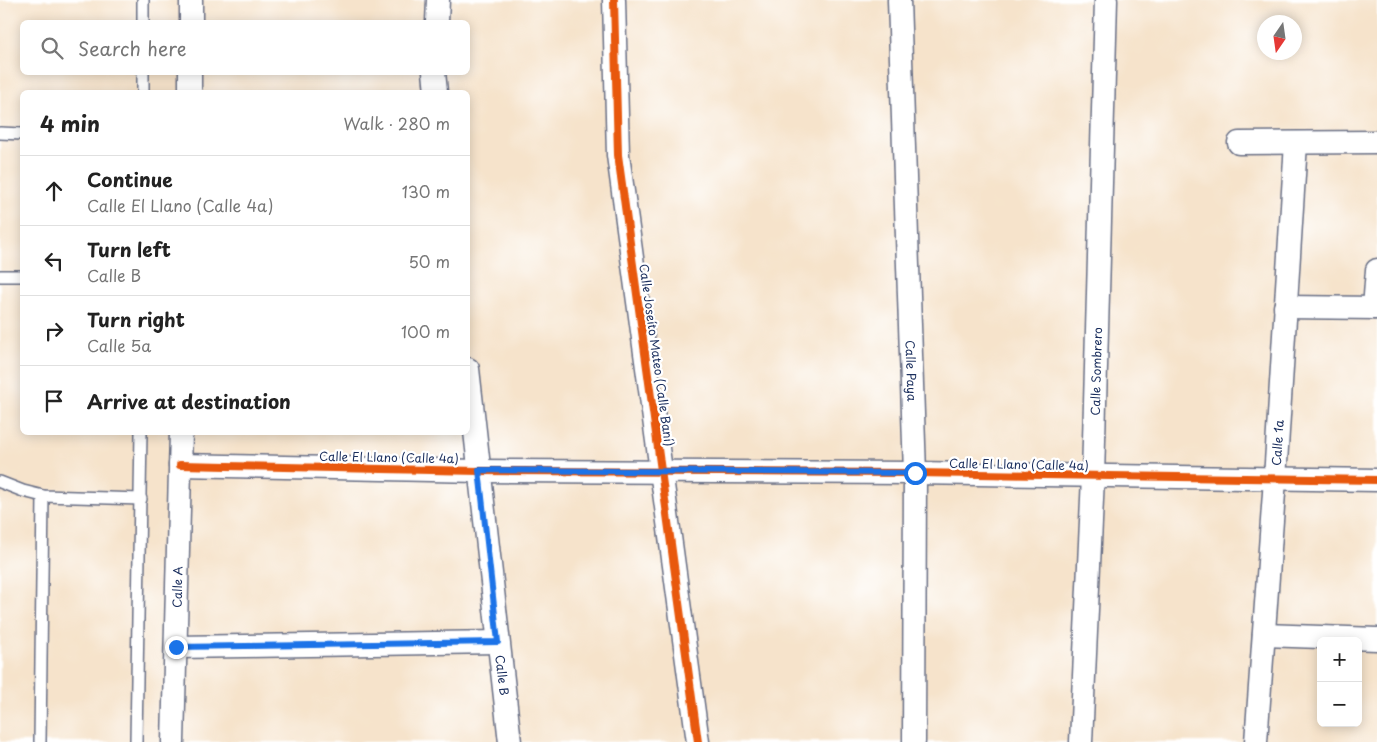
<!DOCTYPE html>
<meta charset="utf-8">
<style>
:root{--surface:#fff;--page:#f6f6f6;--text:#222;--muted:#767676;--line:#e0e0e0}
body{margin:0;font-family:"Playpen Sans",sans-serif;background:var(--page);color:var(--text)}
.controls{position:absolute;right:15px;bottom:15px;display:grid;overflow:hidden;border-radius:8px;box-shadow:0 2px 12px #0003}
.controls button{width:45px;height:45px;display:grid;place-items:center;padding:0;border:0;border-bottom:1px solid var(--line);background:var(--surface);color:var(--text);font:25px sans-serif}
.compass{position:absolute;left:1257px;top:15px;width:45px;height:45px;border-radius:50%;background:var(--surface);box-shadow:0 2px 12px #0003;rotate:193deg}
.stop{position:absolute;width:15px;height:15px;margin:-11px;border:4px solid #1a73e8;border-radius:50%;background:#fff}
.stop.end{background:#1a73e8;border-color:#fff;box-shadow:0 1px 5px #0008}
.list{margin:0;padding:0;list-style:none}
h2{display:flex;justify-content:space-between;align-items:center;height:65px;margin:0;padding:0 20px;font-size:21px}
h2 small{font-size:16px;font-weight:400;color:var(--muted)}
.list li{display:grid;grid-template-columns:32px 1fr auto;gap:15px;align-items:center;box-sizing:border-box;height:70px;padding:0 20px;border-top:1px solid var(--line)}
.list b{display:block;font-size:19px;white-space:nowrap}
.list p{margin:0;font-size:16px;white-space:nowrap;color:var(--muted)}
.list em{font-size:16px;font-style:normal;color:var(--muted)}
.icon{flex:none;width:28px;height:28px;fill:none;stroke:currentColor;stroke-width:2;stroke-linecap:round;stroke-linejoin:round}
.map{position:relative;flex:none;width:1377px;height:742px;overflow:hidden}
.search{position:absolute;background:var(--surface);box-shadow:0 2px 12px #0003;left:20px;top:20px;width:450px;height:55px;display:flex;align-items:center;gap:12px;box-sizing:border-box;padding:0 18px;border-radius:8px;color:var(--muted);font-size:19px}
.panel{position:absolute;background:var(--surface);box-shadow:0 2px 12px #0003;left:20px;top:90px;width:450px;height:345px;border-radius:8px}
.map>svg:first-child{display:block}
</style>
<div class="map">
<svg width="1377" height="742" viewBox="0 0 1377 742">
<rect width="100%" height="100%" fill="#fff"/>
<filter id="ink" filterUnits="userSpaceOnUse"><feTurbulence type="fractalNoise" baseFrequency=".02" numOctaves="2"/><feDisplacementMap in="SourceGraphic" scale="10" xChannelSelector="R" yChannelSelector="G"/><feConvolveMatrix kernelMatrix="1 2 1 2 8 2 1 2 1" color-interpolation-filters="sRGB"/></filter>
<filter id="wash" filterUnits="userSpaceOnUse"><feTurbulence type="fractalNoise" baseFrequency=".0096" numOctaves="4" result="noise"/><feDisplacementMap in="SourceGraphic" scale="20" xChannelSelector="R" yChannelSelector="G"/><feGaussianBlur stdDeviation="1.12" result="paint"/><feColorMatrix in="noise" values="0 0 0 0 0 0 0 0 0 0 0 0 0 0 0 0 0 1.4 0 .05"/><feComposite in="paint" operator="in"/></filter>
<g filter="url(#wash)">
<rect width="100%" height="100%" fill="#f6e3cb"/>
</g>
<g filter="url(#ink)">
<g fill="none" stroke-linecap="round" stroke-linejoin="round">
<g stroke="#686e84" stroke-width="14">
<g id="service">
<path d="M143,22V0"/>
<path d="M143,92V72"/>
<path d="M0,133L22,134"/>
<path d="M0,276H22"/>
<path d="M0,482L23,491L43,496L141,499"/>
<path d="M40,742L43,496"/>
<path d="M136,742L141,432"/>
</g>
</g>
<g stroke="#686e84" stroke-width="25">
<g id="minor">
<path d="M191,0V22"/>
<path d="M614,0L618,155L698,742"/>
<path id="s1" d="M899,0L915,473L914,742"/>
<path d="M437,22L438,0"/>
<path d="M434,72L436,92"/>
<path d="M190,92V72"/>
<path d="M1239,143L1377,142"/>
<path d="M1285,307L1377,308"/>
<path d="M1374,308L1377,270"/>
<path id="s2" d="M468,369L510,742"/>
<path d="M180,465L479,471L915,473L1377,480"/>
<path d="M1264,635L1377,639"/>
<path d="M176,647L498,642"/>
<path id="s3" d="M173,742L181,432"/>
<path id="s4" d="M1081,742L1093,477L1106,0"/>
<path id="s5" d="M1256,742L1275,479L1296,143"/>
</g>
</g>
<use href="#service" stroke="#fff" stroke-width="11"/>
<use href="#minor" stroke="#fff" stroke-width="22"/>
<g stroke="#fff" stroke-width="11">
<g id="cycleway">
<path d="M614,0L618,155L698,742"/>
<path d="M180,465L479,471L915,473L1377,480"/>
</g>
</g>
<use href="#cycleway" stroke="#e8590c" stroke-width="8"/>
</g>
</g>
<g fill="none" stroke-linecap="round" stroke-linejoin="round" filter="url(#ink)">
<path stroke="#1a73e8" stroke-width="6" d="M176,647L498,642L479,470L915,473"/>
</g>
<g text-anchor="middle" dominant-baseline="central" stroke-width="4.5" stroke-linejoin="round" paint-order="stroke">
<g font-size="12" fill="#1b2f5e" stroke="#fff">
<text transform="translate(657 355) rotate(82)">Calle Joseíto Mateo (Calle Baní)</text>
<text stroke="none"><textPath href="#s1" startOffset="371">Calle Paya</textPath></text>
<text stroke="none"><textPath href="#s4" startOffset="371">Calle Sombrero</textPath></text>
<text stroke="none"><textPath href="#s5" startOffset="300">Calle 1a</textPath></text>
<text transform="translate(389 457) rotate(1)">Calle El Llano (Calle 4a)</text>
<text transform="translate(1019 464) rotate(1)">Calle El Llano (Calle 4a)</text>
<text stroke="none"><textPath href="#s3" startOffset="155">Calle A</textPath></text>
<text stroke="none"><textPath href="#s2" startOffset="308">Calle B</textPath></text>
</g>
</g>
</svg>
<div class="controls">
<button>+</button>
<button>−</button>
</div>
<svg class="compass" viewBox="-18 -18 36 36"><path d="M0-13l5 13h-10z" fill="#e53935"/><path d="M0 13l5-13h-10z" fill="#767676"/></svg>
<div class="stop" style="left:915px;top:473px"></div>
<div class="stop end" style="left:176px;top:647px"></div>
<div class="search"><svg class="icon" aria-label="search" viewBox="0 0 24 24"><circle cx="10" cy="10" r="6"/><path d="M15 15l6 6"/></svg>Search here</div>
<section class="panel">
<h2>4 min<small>Walk · 280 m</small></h2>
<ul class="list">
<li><svg class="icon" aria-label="ahead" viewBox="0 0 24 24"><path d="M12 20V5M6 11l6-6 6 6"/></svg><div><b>Continue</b><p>Calle El Llano (Calle 4a)</p></div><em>130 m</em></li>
<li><svg class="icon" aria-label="left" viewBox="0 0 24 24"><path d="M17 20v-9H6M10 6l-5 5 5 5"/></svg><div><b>Turn left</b><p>Calle B</p></div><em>50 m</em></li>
<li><svg class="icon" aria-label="right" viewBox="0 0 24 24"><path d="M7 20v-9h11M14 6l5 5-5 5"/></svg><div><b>Turn right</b><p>Calle 5a</p></div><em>100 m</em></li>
<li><svg class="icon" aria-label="arrive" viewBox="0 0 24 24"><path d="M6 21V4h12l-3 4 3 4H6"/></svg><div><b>Arrive at destination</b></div></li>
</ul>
</section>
</div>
